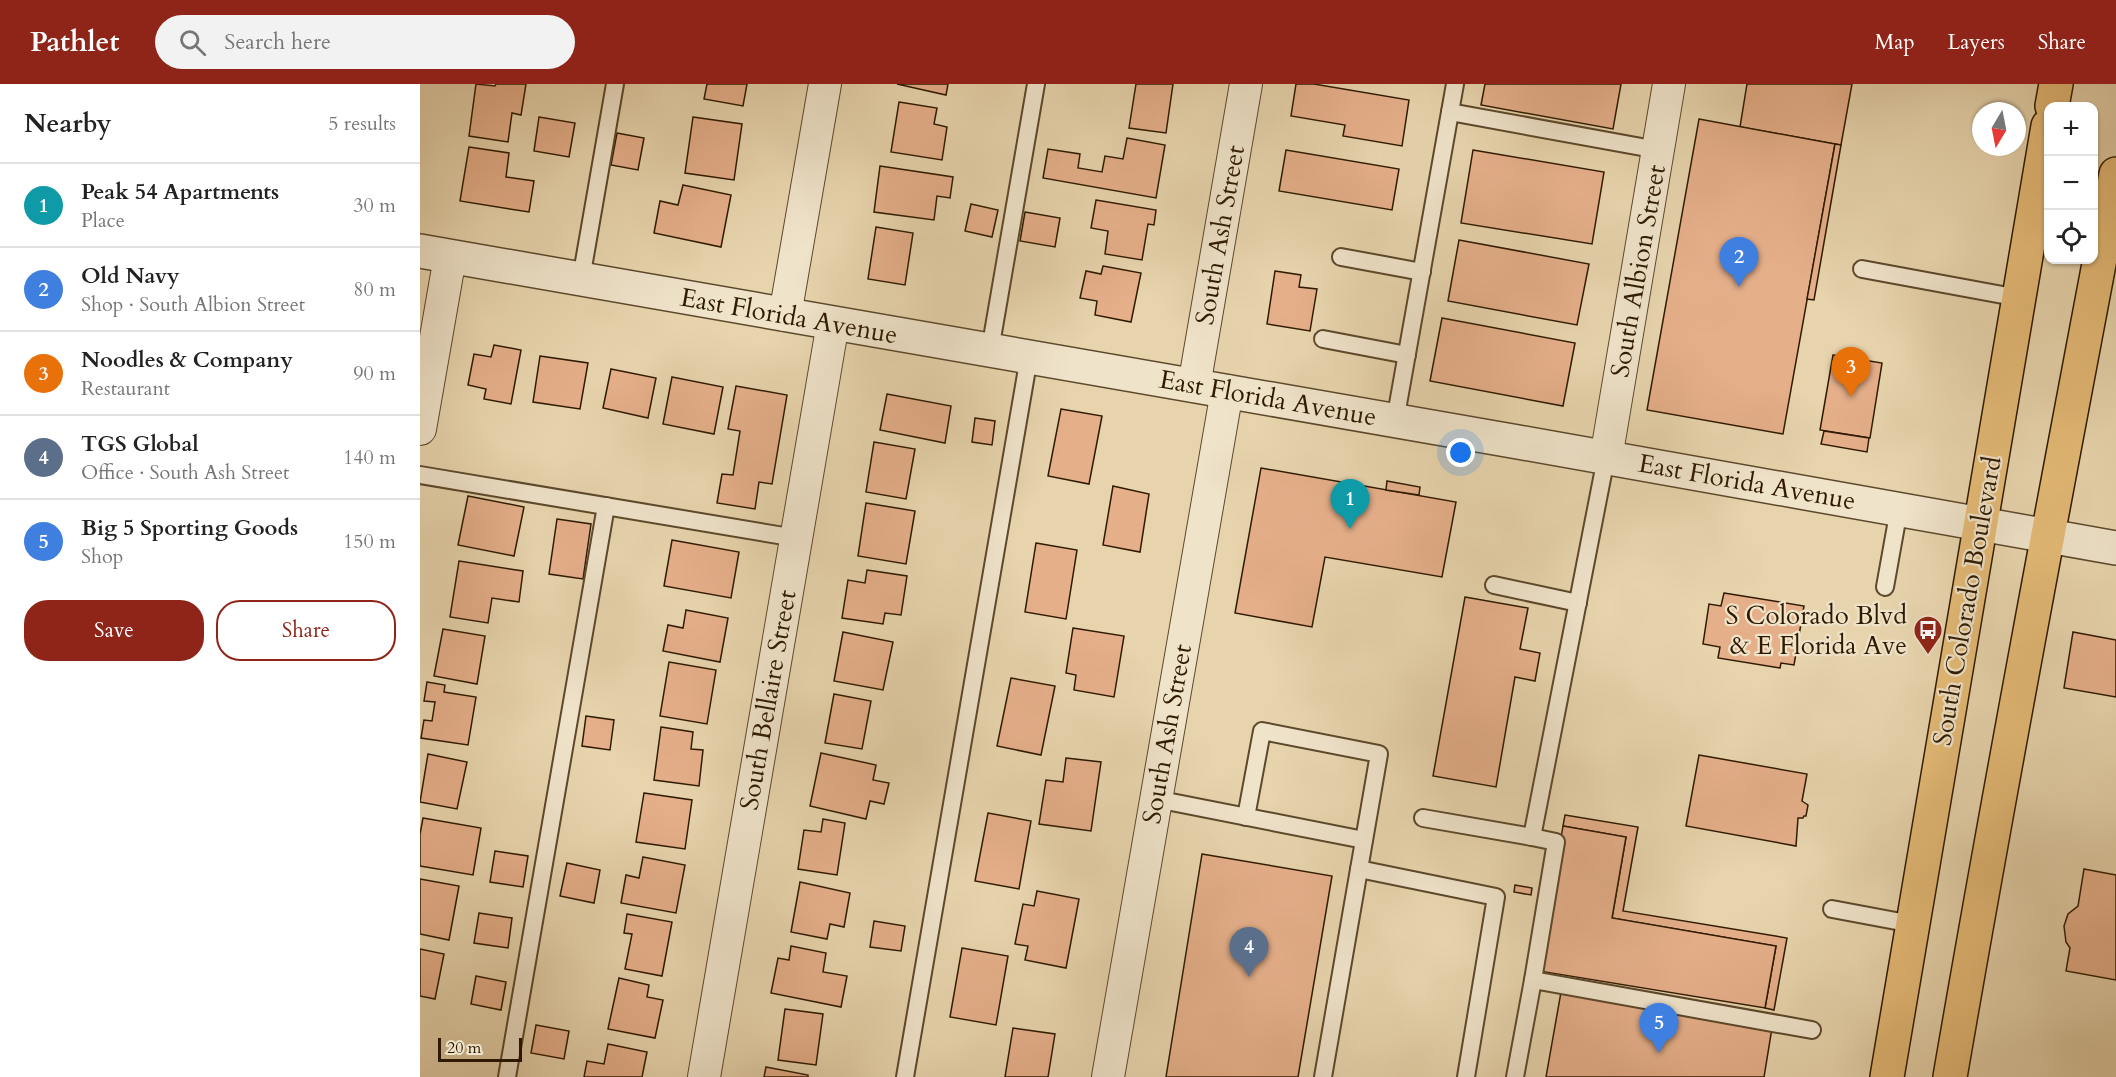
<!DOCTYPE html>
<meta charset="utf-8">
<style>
:root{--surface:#fff;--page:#f2f2f2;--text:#222;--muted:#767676;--line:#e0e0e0;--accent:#8f2418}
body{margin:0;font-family:Cardo,serif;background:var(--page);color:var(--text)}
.controls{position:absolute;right:18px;top:18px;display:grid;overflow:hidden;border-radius:12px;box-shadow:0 2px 4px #0004}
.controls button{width:54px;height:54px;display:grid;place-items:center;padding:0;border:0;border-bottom:2px solid var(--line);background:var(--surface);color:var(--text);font:30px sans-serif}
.compass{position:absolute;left:1552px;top:18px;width:54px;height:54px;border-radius:50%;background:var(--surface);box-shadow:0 2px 4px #0004;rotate:190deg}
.scale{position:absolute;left:18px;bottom:15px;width:84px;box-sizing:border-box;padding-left:6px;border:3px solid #2f1a00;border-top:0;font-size:16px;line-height:21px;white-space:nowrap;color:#2f1a00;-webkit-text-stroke:4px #efe3ca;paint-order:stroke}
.you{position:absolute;left:1041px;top:369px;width:21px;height:21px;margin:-15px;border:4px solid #fff;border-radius:50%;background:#1a73e8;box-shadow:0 0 0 9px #1a73e833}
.badge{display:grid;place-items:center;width:39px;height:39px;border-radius:50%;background:var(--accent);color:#fff;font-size:20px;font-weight:700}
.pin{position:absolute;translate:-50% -50px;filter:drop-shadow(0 2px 3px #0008)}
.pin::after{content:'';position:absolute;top:32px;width:21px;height:18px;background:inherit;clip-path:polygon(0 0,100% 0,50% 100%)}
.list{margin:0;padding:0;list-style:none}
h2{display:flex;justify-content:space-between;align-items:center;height:78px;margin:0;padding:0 24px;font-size:26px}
h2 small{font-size:20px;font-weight:400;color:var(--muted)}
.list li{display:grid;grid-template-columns:39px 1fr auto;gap:18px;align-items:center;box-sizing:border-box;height:84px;padding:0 24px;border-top:2px solid var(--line)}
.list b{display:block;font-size:22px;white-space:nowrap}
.list p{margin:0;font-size:20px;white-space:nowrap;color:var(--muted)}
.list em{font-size:20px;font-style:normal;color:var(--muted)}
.actions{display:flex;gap:12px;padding:18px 24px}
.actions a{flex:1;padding:14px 0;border:2px solid var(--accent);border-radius:24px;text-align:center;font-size:21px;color:var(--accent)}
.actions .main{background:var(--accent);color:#fff}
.icon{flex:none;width:33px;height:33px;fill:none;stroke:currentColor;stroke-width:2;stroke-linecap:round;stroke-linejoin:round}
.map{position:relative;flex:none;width:1696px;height:993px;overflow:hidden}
header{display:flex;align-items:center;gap:36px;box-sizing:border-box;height:84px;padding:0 30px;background:var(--accent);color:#fff}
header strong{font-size:28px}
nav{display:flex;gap:33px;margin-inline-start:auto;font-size:21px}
.search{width:420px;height:54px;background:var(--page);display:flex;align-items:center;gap:15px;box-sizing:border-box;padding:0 21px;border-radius:33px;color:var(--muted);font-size:22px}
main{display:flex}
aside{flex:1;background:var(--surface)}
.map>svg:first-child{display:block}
</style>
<header>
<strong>Pathlet</strong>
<div class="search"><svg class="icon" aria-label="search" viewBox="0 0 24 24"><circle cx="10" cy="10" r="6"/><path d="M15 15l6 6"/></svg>Search here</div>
<nav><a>Map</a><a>Layers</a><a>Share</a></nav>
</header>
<main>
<aside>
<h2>Nearby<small>5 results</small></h2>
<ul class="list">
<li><span class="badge" style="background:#0f9aa8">1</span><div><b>Peak 54 Apartments</b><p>Place</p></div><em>30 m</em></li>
<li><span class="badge" style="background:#3f7fe0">2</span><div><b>Old Navy</b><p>Shop · South Albion Street</p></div><em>80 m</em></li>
<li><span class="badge" style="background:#e8710a">3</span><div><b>Noodles &amp; Company</b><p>Restaurant</p></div><em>90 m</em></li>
<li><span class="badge" style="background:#5c6f8a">4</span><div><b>TGS Global</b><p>Office · South Ash Street</p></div><em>140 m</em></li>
<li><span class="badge" style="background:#3f7fe0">5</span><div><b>Big 5 Sporting Goods</b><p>Shop</p></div><em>150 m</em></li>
</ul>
<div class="actions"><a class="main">Save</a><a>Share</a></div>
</aside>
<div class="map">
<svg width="1696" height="993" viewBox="0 0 1696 993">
<rect width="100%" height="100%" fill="#e7d4ad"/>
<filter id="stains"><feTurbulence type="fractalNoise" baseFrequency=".00333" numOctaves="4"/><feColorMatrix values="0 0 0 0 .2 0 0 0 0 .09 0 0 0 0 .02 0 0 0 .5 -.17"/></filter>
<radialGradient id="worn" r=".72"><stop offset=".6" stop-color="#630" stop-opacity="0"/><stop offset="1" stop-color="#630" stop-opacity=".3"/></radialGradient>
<g fill="#e5af8a" stroke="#2f1a00" stroke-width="1.5">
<path d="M56,0L75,2L76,0H106L101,31L92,29L88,58L49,52Z"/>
<path d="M287,0H327L323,22L284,15Z"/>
<path d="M477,0H528L526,11Z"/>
<path d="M716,0H753L746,49L709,44Z"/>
<path d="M876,0H894L989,16L982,62L923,52L925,41L871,32Z"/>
<path d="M1065,0H1201L1193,45L1061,21Z"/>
<path d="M1327,0H1432L1421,61L1320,43Z"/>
<path d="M479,18L517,24L514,40L527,43L522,76L471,68Z"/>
<path d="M119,33L155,39L149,73L114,67Z"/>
<path d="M273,33L322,40L314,96L265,89Z"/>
<path d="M1279,35L1415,60L1363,350L1227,326Z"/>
<path d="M197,49L224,54L218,86L191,81Z"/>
<path d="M707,54L745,61L736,114L623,94L628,65L660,70L658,84L682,88L685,72L703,75Z"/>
<path d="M1415,60L1421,61L1394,216L1387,215Z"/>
<path d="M49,63L89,69L86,93L114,97L109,128L40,117Z"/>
<path d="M866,66L979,85L972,126L859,107Z"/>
<path d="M1053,66L1184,88L1172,160L1041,139Z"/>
<path d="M460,82L533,93L530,114L517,112L514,136L454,128Z"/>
<path d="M263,101L311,111L301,163L234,149L240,117L258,121Z"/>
<path d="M676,116L736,126L734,141L728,140L722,176L685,170L688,147L671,144Z"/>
<path d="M551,120L578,126L572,153L545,147Z"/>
<path d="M605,128L640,134L635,163L600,157Z"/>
<path d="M456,143L493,149L485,201L448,195Z"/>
<path d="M1039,156L1169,180L1157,241L1028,217Z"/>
<path d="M683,182L721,189L711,238L675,231L677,217L660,214L666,187L681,190Z"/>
<path d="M855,187L881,191L879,203L897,205L890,247L847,240Z"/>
<path d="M1022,234L1155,259L1143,322L1010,297Z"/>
<path d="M74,261L101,266L91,320L64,315L66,305L48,301L54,270L71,273Z"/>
<path d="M1413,271L1462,279L1450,354L1400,346Z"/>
<path d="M120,272L168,279L160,325L113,318Z"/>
<path d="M191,285L236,294L228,334L183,324Z"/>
<path d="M252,293L303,303L294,350L243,340Z"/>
<path d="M316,302L367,311L352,400L339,398L335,425L297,419L302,390L313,391L320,347L308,345Z"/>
<path d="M467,310L531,322L525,359L460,346Z"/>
<path d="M641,325L682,332L669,400L628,392Z"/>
<path d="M555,334L575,337L572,361L552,358Z"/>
<path d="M1404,347L1449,354L1447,368L1401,360Z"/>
<path d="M454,358L495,365L486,415L446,408Z"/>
<path d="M841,384L1036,418L1022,493L905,473L892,543L815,529Z"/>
<path d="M967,397L1000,403L999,411L966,406Z"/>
<path d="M693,402L729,410L720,468L683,461Z"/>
<path d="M48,412L104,423L94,472L38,461Z"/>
<path d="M446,419L495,427L486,480L438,472Z"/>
<path d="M137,435L171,440L163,495L129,490Z"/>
<path d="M252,456L319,468L311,514L244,502Z"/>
<path d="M616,459L657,466L646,535L605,528Z"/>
<path d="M39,477L103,487L99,518L72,514L68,539L30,533Z"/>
<path d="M447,486L487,492L481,531L465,529L463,540L422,534L428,496L445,499Z"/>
<path d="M1304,509L1384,522L1374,581L1361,579L1360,584L1298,574L1300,563L1283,560L1289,520L1301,522Z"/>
<path d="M1045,513L1108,524L1100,565L1120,569L1115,597L1095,593L1076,703L1013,692Z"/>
<path d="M266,526L308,534L300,578L243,567L248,541L263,544Z"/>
<path d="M653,544L704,552L694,613L654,606L656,591L646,589Z"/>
<path d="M23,545L65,552L57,600L14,592Z"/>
<path d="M423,548L473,558L463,606L414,597Z"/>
<path d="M1653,548L1696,556V613L1644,604Z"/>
<path d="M249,578L296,586L287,640L240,632Z"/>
<path d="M591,594L635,602L621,671L577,662Z"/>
<path d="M7,598L25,601L24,608L56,613L48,661L1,654L4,636L12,637L15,618L4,617Z"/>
<path d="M414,610L451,617L442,665L405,659Z"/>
<path d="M166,632L194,636L190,666L162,662Z"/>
<path d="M241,643L273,648L271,665L283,666L279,702L234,696Z"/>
<path d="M401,669L456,681L453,696L469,699L464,720L450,717L446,735L390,722Z"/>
<path d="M8,670L47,678L37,725L0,718Z"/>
<path d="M1279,671L1387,690L1382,717L1388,721L1386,732H1384L1383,734H1378L1376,762L1266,742Z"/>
<path d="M646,674L681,678L671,747L619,740L626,696L643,698Z"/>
<path d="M224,709L272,716L265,765L216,758Z"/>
<path d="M568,729L611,737L599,805L555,797Z"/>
<path d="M1145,731L1218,743L1203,827L1367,854L1354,926L1345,924L1356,862L1192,834L1206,753L1143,742Z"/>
<path d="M3,734L61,744L53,791L0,782V750Z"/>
<path d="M403,735L425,739L417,791L378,785L384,746L401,748Z"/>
<path d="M1143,742L1206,753L1192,834L1356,862L1345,924L1119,887Z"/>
<path d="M75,767L108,772L103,803L70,798Z"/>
<path d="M782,770L912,792L878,993H746Z"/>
<path d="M223,773L265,781L256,829L201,819L206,791L219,794Z"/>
<path d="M147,779L180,786L174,819L140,812Z"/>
<path d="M1664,785L1696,791V896L1646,887L1650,864L1646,858L1644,842L1648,830L1658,822Z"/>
<path d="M0,795L39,802L29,856L0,850Z"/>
<path d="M380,798L430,809L424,843L410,840L407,855L371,848Z"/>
<path d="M1095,801L1112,804L1111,811L1094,808Z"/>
<path d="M617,807L659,815L646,884L605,876L608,862L595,860L603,820L614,822Z"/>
<path d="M59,829L92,834L88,864L54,859Z"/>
<path d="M207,830L252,838L242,892L205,885L212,850L204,849Z"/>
<path d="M454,837L485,842L481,867L450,863Z"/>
<path d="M371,862L406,869L403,888L427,892L421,923L351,909L358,874L369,876Z"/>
<path d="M542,864L588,872L576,941L530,933Z"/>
<path d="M0,865L24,870L15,915L0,912Z"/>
<path d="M56,892L86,898L81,926L51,920Z"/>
<path d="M199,894L229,901L227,913L243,916L235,954L188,945Z"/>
<path d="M1141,908L1352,944L1344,993H1126Z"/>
<path d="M365,925L403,930L396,981L358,976Z"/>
<path d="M116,941L149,947L144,975L111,969Z"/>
<path d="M593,944L635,950L628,993H585Z"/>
<path d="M188,960L227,968L222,993H164L167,977L184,980Z"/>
<path d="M346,983L388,991V993H344Z"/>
</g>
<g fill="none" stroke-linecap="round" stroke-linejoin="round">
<g stroke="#5d482b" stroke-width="20">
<g id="service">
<path d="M1030,28L1238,66"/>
<path d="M921,173L1002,188"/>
<path d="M1442,185L1599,214"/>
<path d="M161,195L195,0"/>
<path d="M903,255L987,271"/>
<path d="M570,266L616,0"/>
<path d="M975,337L1035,0"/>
<path d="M0,391L376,454"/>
<path d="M1074,501L1158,519"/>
<path d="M1465,503L1479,425"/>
<path d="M736,715L944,756"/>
<path d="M826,733L842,647L959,670L903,993"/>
<path d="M1003,734L1112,753L1186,374"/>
<path d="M1112,753L1136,758L1113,896"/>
<path d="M939,785L1076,813L1046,993"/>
<path d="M1412,825L1492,840"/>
<path d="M87,993L186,422"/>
<path d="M485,993L609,273"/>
<path d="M1095,993L1113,896L1392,946"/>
</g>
</g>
<g stroke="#5d482b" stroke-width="34">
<g id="minor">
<path d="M365,231L405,0"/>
<path d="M774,302L826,0"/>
<path d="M0,345L30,173"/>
<path d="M1186,374L1249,0"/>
<path d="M284,993L413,239"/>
<path d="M688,993L807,307"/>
</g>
</g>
<g stroke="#5d482b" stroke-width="36">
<path id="tertiary" d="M0,167L1098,358L1696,464"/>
</g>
<g stroke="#2f1a00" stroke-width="36">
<g id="primary">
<path d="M1632,22L1636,0"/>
<path d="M1467,993L1628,42"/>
<path d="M1530,993C1582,691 1639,391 1696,90"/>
</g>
</g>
<use href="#service" stroke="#efe3ca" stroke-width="16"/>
<use href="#minor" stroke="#efe3ca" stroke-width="32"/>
<use href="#tertiary" stroke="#efe3ca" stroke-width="33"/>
<use href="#primary" stroke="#e4ba76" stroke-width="33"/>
</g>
<defs>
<g id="bus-pin" transform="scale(1.5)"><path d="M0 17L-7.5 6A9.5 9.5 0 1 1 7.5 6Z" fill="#8f2418" stroke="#efe3ca"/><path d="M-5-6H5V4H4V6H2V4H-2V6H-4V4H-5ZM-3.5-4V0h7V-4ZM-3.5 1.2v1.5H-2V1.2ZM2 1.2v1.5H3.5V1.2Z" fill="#fff"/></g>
</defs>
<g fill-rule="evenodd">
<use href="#bus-pin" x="1508" y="546"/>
</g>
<g text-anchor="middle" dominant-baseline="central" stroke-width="4.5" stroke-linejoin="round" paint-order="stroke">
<g font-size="26" fill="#2f1a00" stroke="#efe3ca">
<text transform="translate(800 151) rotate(-80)">South Ash Street</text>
<text transform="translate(1218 187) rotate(-80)">South Albion Street</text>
<text transform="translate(369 232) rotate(10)">East Florida Avenue</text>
<text transform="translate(848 314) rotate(10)">East Florida Avenue</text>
<text transform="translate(1327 398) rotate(10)">East Florida Avenue</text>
<text transform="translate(1547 517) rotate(-80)">South Colorado Boulevard</text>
<text transform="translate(348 616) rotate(-80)">South Bellaire Street</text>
<text transform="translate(747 650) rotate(-80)">South Ash Street</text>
</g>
<g font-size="26" fill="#2f1a00" stroke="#efe3ca" text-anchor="end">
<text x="1487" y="531">S Colorado Blvd<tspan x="1487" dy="30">&amp; E Florida Ave</tspan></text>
</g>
</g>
<rect width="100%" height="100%" filter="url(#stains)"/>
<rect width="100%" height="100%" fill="url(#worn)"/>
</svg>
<div class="controls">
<button>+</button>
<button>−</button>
<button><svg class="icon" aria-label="locate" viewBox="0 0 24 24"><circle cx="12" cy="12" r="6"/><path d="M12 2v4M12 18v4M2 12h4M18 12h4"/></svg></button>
</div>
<svg class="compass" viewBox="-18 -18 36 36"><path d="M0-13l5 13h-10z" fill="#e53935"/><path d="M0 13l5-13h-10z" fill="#767676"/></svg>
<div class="scale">20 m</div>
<div class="you"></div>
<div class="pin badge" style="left:930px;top:445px;background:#0f9aa8">1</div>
<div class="pin badge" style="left:1319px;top:203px;background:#3f7fe0">2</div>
<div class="pin badge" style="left:1431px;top:313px;background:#e8710a">3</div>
<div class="pin badge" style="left:829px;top:893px;background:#5c6f8a">4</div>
<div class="pin badge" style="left:1239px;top:969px;background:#3f7fe0">5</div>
</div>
</main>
